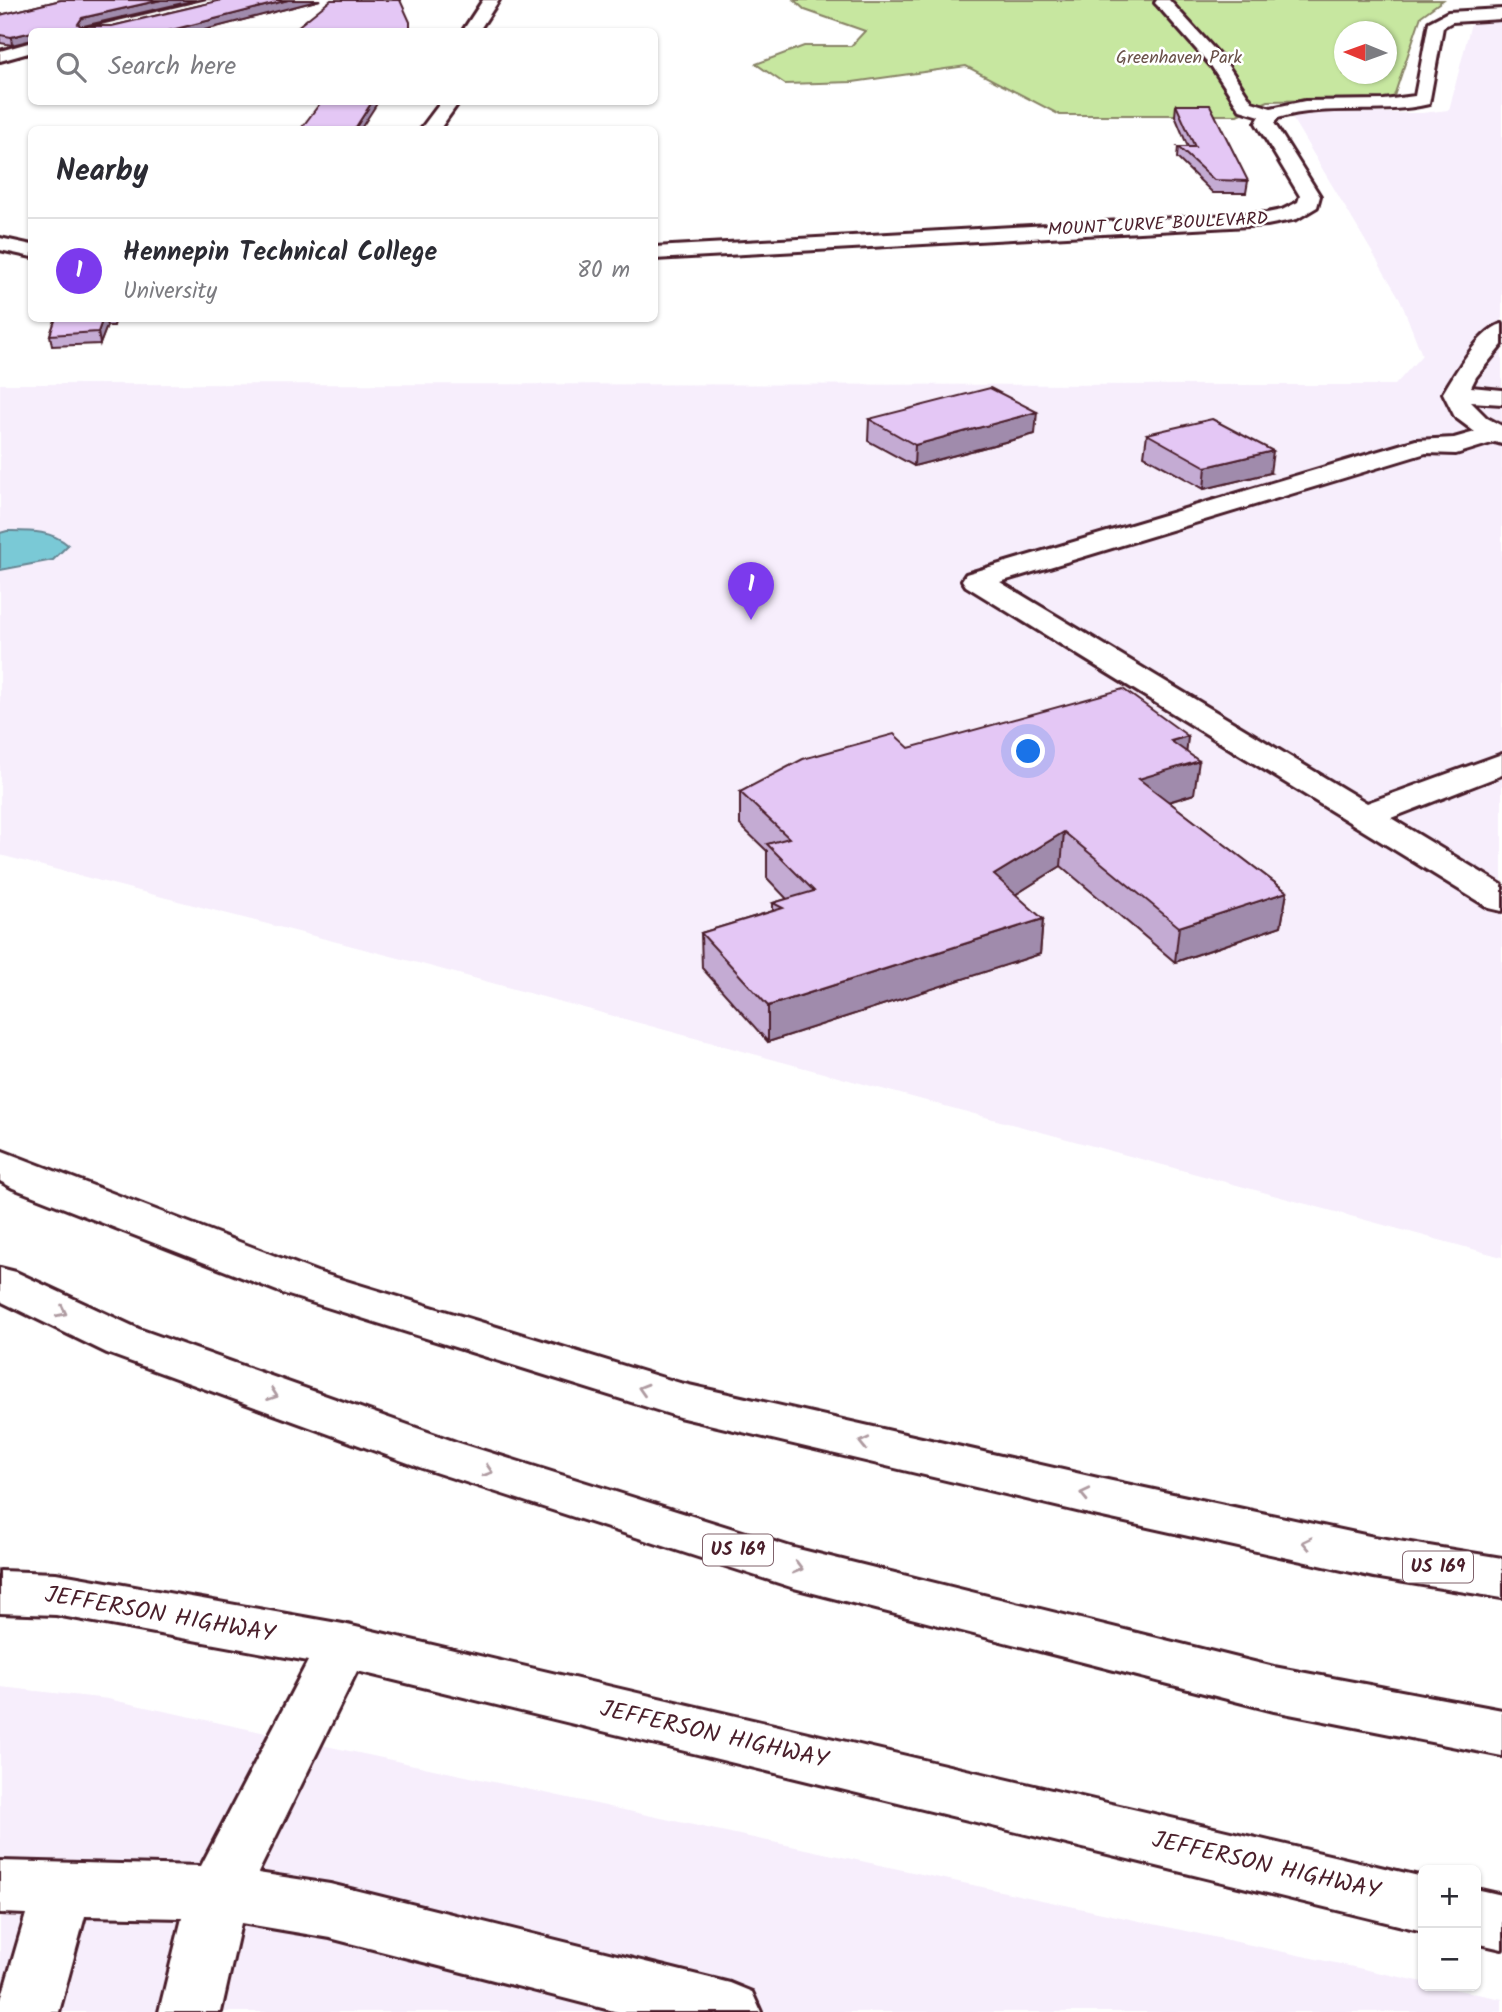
<!DOCTYPE html>
<meta charset="utf-8">
<style>
:root{--surface:#fff;--page:#f2f2f3;--text:#2b2b33;--muted:#7c7c81;--line:#e1e1e2;--accent:#7c3aed}
body{margin:0;font-family:Kalam,sans-serif;background:var(--page);color:var(--text)}
.controls{position:absolute;right:21px;bottom:21px;display:grid;overflow:hidden;border-radius:10px;box-shadow:0 2px 5px #0004}
.controls button{width:63px;height:63px;display:grid;place-items:center;padding:0;border:0;border-bottom:2px solid var(--line);background:var(--surface);color:var(--text);font:35px sans-serif}
.compass{position:absolute;left:1334px;top:21px;width:63px;height:63px;border-radius:50%;background:var(--surface);box-shadow:0 2px 5px #0004;rotate:271deg}
.you{position:absolute;left:1029px;top:752px;width:24px;height:24px;margin:-18px;border:5px solid #fff;border-radius:50%;background:#1a73e8;box-shadow:0 0 0 10px #1a73e833}
.badge{display:grid;place-items:center;width:46px;height:46px;border-radius:50%;background:var(--accent);color:#fff;font-size:23px;font-weight:700}
.pin{position:absolute;translate:-50% -58px;filter:drop-shadow(0 2px 4px #0008)}
.pin::after{content:'';position:absolute;top:37px;width:24px;height:21px;background:inherit;clip-path:polygon(0 0,100% 0,50% 100%)}
.list{margin:0;padding:0;list-style:none}
h2{display:flex;justify-content:space-between;align-items:center;height:91px;margin:0;padding:0 28px;font-size:30px}
h2 small{font-size:23px;font-weight:400;color:var(--muted)}
.list li{display:grid;grid-template-columns:46px 1fr auto;gap:21px;align-items:center;box-sizing:border-box;height:105px;padding:0 28px;border-top:2px solid var(--line)}
.list b{display:block;font-size:26px;white-space:nowrap}
.list p{margin:0;font-size:23px;white-space:nowrap;color:var(--muted)}
.list em{font-size:23px;font-style:normal;color:var(--muted)}
.icon{flex:none;width:38px;height:38px;fill:none;stroke:currentColor;stroke-width:2;stroke-linecap:round;stroke-linejoin:round}
.map{position:relative;flex:none;width:1502px;height:2012px;overflow:hidden}
.search{position:absolute;background:var(--surface);box-shadow:0 2px 5px #0004;left:28px;top:28px;width:630px;height:77px;display:flex;align-items:center;gap:18px;box-sizing:border-box;padding:0 24px;border-radius:10px;color:var(--muted);font-size:26px}
.panel{position:absolute;background:var(--surface);box-shadow:0 2px 5px #0004;left:28px;top:126px;width:630px;height:196px;border-radius:10px}
.map>svg:first-child{display:block}
</style>
<div class="map">
<svg width="1502" height="2012" viewBox="0 0 1502 2012">
<rect width="100%" height="100%" fill="#fff"/>
<filter id="ink" filterUnits="userSpaceOnUse"><feTurbulence type="fractalNoise" baseFrequency=".0143" numOctaves="2"/><feDisplacementMap in="SourceGraphic" scale="14" xChannelSelector="R" yChannelSelector="G"/><feConvolveMatrix kernelMatrix="1 2 1 2 8 2 1 2 1" color-interpolation-filters="sRGB"/></filter>
<g filter="url(#ink)">
<g fill="#f7eefc">
<path d="M1502,20V1257L418,963L0,855V384L1395,385L1422,355L1400,299L1292,118L1312,113H1422L1449,110L1471,23Z"/>
<path d="M0,1687L108,1699L1423,1982V1986H1439L1502,1999V2012H0Z"/>
</g>
<path fill="#c7e7a0" stroke="#888366" stroke-width="2" fill-rule="evenodd" d="M794,0H1443L1421,16L1393,99L1268,101L1237,115H1060L966,66L853,82L785,84L756,64L804,46H851L865,31L805,10ZM1344,32H1386V74H1344Z"/>
<path fill="#7ac9d6" stroke="#678592" stroke-width="2" d="M7,531C30,531 51,530 68,545L53,560L0,570V533Z"/>
<g fill="none" stroke-linecap="round" stroke-linejoin="round">
<g stroke="#4a1f2b" stroke-width="6">
<g id="minor">
<path d="M207,0H235L232,3L113,32H82L84,29Z"/>
<path d="M483,0H499L478,32H462Z"/>
<path d="M1157,0H1169L1224,60L1252,102L1271,108L1305,101L1384,100L1415,96L1429,22L1448,12L1502,9V19L1452,22L1443,27L1429,104C1379,116 1327,103 1278,118L1274,123L1320,196L1317,207L1297,219L1267,225L654,259V247L1267,213L1282,210L1298,202L1300,196L1256,123L1260,116L1240,110L1212,67L1158,6L1155,3Z"/>
<path d="M32,42V52L0,61V51Z"/>
<path d="M441,102H459L439,130H420Z"/>
<path d="M0,238L32,245V257L0,250Z"/>
<path d="M1502,324V345L1476,377L1471,387L1502,390V404L1471,402L1487,418L1502,426V444L1495,442L1456,454L1426,453L1000,582L1367,803L1502,754V775L1391,818L1502,885V911L1489,908L966,586L962,580L966,574L1416,440L1454,438L1475,432L1455,417L1443,393C1455,374 1479,330 1502,324Z"/>
<path d="M0,1571L56,1573L343,1624L1423,1877V1931L357,1671L258,1873L330,1884L730,1983L752,1992L761,2012H618L330,1938L241,1923L221,2012H159L182,1918L85,1916L59,2012H0V2003L26,1914L0,1913V1861L201,1866L308,1661L56,1615L0,1613Z"/>
<path d="M1476,1889L1502,1895V1949L1476,1943Z"/>
</g>
</g>
<g stroke="#4a1f2b" stroke-width="6">
<g id="highway">
<path d="M0,1150L317,1272L680,1383L1098,1478L1374,1537L1502,1558V1598L1374,1577L1098,1516L679,1417L285,1294L13,1188L0,1181Z"/>
<path d="M0,1268L16,1272L139,1329L456,1442L794,1548L1274,1667L1502,1710V1756L1274,1711L794,1588L422,1468L107,1353L0,1301Z"/>
</g>
</g>
<use href="#minor" fill="#fff" fill-rule="evenodd"/>
<use href="#highway" fill="#fff" fill-rule="evenodd"/>
</g>
<g fill="#c4abd3" stroke="#4a1f2b" stroke-width="2">
<path d="M61,0H196L83,26H112L222,0H320L197,32H32L12,45L0,43V15Z"/>
<path d="M1176,105L1248,181L1246,193H1213L1177,158L1178,147H1188L1175,116Z"/>
<path d="M56,318H116L114,326H107L100,344L52,346L50,335Z"/>
<path d="M869,419L1035,434L914,466L868,441Z"/>
<path d="M1147,434L1270,473L1204,489L1144,456Z"/>
<path d="M1188,736L1186,752L1194,794L1169,802L1287,892L1281,926L1175,962L1061,866L1015,895L1043,919L1040,954L768,1042L702,968L701,933L773,911V903L787,899L767,878V851L740,825V792L909,748Z"/>
</g>
<g fill="#a08bac" stroke="#4a1f2b" stroke-width="2">
<path d="M161,0H196L83,26L80,32L78,24L82,18Z"/>
<path d="M288,0H320L197,32H164Z"/>
<path d="M32,32V40L12,45L11,37Z"/>
<path d="M372,102H378L360,130H354Z"/>
<path d="M103,318H105L107,326L100,344L98,332Z"/>
<path d="M1037,412L1035,434L914,466L915,445Z"/>
<path d="M1273,451L1270,473L1204,489L1206,467Z"/>
<path d="M1188,736L1185,766L1199,761L1194,794L1135,812L1139,779L1171,741Z"/>
<path d="M1064,832L1061,866L991,910L994,875Z"/>
<path d="M1287,892L1281,926L1175,962L1179,927Z"/>
<path d="M1043,919L1040,954L768,1042V1006Z"/>
</g>
<g fill="#e4c7f5" stroke="#4a1f2b" stroke-width="2">
<path d="M61,0H161L82,18L78,24L81,26H112L222,0H288L164,32H32L11,37L0,35V15Z"/>
<path d="M331,0H400L410,22V32H291Z"/>
<path d="M321,102H372L354,130H300Z"/>
<path d="M1176,105H1210L1248,181L1214,180L1178,147H1195Z"/>
<path d="M56,318H103L98,332L50,335Z"/>
<path d="M990,388L1037,412L915,445L869,419Z"/>
<path d="M1212,419L1273,451L1206,467L1147,434Z"/>
<path d="M1123,689L1188,736L1171,741L1199,761L1139,779L1287,892L1179,927L1064,832L994,875L1043,919L768,1006L701,933L783,908L773,903L814,891L767,844L789,838L740,792L803,759L894,734L909,748Z"/>
</g>
<defs><path id="oneway-chevron" d="M-2-3.5L2.5 0L-2 3.5" fill="none" stroke-width="1.6" stroke-linecap="round" stroke-linejoin="round" transform="scale(1.75)"/></defs>
<g stroke="#ae9aa0">
<use href="#oneway-chevron" transform="translate(62 1312) rotate(26)"/>
<use href="#oneway-chevron" transform="translate(643 1389) rotate(-163)"/>
<use href="#oneway-chevron" transform="translate(273 1395) rotate(20)"/>
<use href="#oneway-chevron" transform="translate(864 1443) rotate(-167)"/>
<use href="#oneway-chevron" transform="translate(488 1471) rotate(18)"/>
<use href="#oneway-chevron" transform="translate(1085 1494) rotate(-167)"/>
<use href="#oneway-chevron" transform="translate(1307 1543) rotate(-168)"/>
<use href="#oneway-chevron" transform="translate(798 1568) rotate(15)"/>
</g>
</g>
<g text-anchor="middle" dominant-baseline="central" stroke-width="5" stroke-linejoin="round" paint-order="stroke">
<g font-size="18" fill="#695148" stroke="#fff">
<text x="1179" y="58">Greenhaven Park</text>
</g>
<g font-size="18" fill="#4a1f2b" stroke="#fff">
<text transform="translate(1158 225) rotate(-3)">MOUNT CURVE BOULEVARD</text>
</g>
<g fill="#fff" stroke="#80626b" stroke-width="2">
<rect x="703" y="1534.5" width="70" height="31" rx="5"/>
<rect x="1403" y="1551.5" width="70" height="31" rx="5"/>
</g>
<g font-size="19" font-weight="bold" fill="#4a1f2b">
<text x="738" y="1550">US 169</text>
<text x="1438" y="1567">US 169</text>
</g>
<g font-size="24" fill="#4a1f2b" stroke="#fff">
<text transform="translate(160 1615) rotate(10)">JEFFERSON HIGHWAY</text>
<text transform="translate(714 1735) rotate(13)">JEFFERSON HIGHWAY</text>
<text transform="translate(1266 1866) rotate(13)">JEFFERSON HIGHWAY</text>
</g>
</g>
</svg>
<div class="controls">
<button>+</button>
<button>−</button>
</div>
<svg class="compass" viewBox="-18 -18 36 36"><path d="M0-13l5 13h-10z" fill="#e53935"/><path d="M0 13l5-13h-10z" fill="#7c7c81"/></svg>
<div class="you"></div>
<div class="pin badge" style="left:751px;top:620px">1</div>
<div class="search"><svg class="icon" aria-label="search" viewBox="0 0 24 24"><circle cx="10" cy="10" r="6"/><path d="M15 15l6 6"/></svg>Search here</div>
<section class="panel">
<h2>Nearby<small></small></h2>
<ul class="list">
<li><span class="badge">1</span><div><b>Hennepin Technical College</b><p>University</p></div><em>80 m</em></li>
</ul>
</section>
</div>
